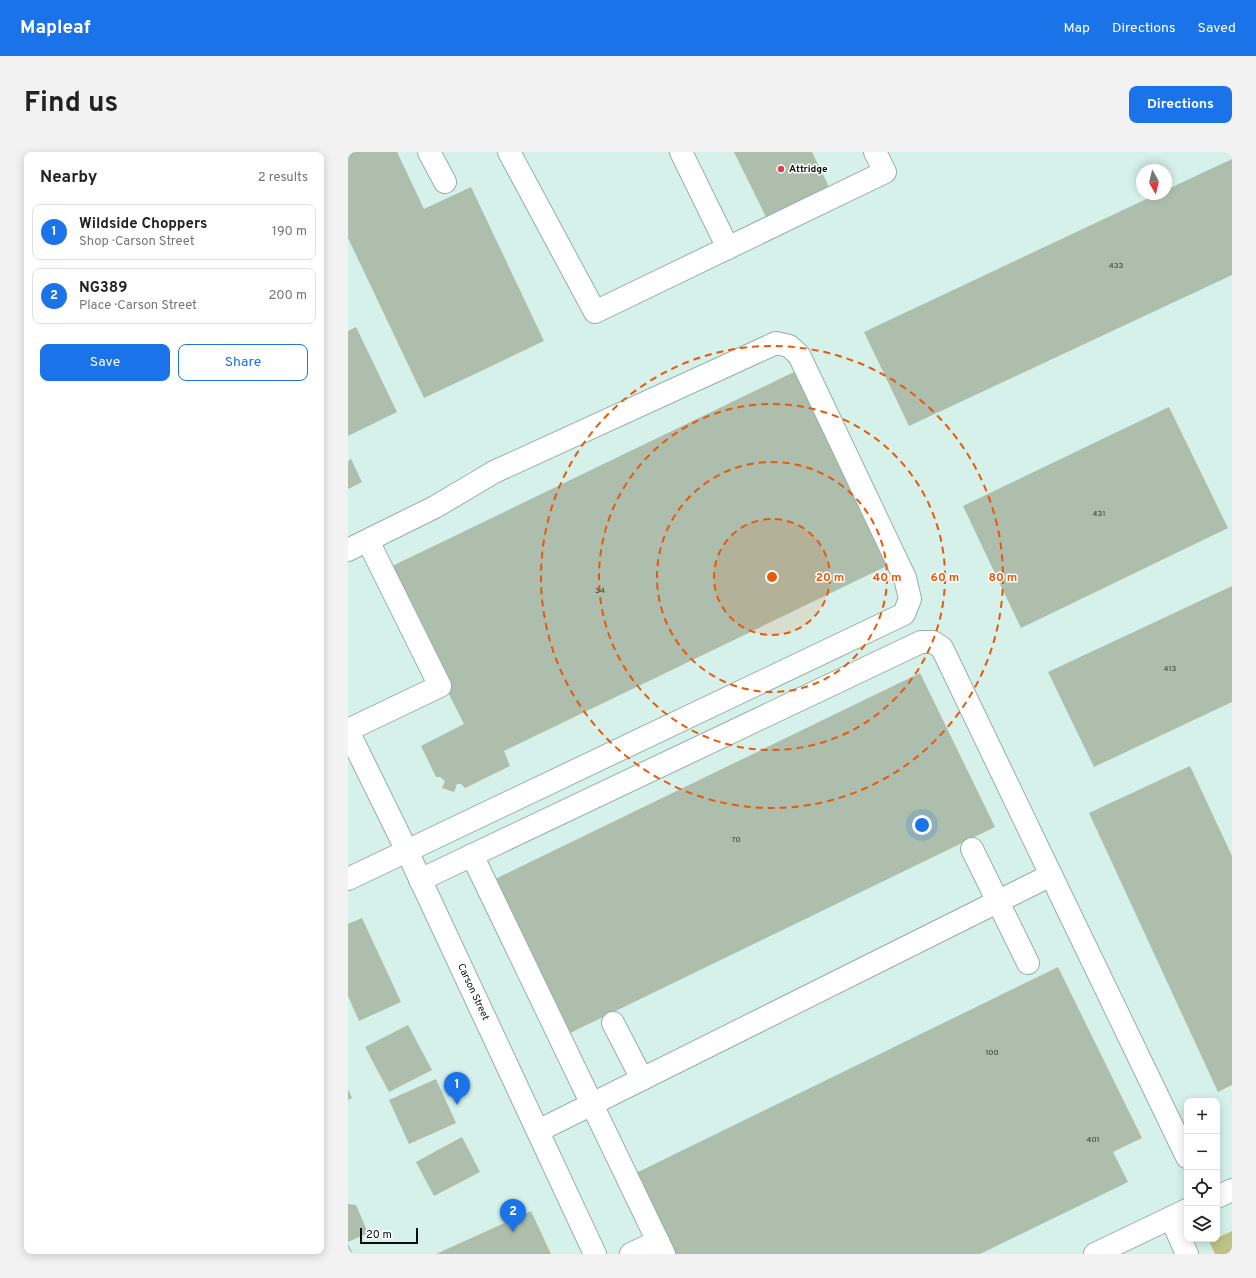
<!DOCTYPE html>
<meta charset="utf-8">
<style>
:root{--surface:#fff;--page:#f2f2f2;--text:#222;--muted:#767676;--line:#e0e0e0;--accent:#1a73e8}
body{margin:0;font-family:Overpass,sans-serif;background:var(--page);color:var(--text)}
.controls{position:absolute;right:12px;bottom:12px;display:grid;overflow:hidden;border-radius:8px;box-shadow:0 2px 10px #0003}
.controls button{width:36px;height:36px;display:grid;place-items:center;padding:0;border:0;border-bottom:1px solid var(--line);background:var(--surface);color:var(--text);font:20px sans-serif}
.compass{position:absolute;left:788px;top:12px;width:36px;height:36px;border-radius:50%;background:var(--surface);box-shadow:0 2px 10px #0003;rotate:172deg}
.scale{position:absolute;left:12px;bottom:10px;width:58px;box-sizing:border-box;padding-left:4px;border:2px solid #060f0c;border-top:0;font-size:11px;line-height:14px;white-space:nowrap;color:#060f0c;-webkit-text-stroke:3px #fff;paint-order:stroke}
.you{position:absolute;left:574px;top:673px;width:14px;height:14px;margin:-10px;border:3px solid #fff;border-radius:50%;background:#1a73e8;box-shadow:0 0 0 6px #1a73e833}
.badge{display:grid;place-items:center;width:26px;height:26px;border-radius:50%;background:var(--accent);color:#fff;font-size:13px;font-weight:700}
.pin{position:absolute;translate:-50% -33px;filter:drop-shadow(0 1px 2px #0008)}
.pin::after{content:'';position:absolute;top:21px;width:14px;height:12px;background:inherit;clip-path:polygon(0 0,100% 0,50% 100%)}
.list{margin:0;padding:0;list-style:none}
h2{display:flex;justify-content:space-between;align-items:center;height:52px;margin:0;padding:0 16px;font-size:17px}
h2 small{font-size:13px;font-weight:400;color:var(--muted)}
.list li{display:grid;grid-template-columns:26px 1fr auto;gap:12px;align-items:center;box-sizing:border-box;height:56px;margin:0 8px 8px;padding:0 8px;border:1px solid var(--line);border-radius:8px}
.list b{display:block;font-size:15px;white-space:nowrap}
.list p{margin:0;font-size:13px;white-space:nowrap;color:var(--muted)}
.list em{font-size:13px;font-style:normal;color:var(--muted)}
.actions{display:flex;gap:8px;padding:12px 16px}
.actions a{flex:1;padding:9px 0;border:1px solid var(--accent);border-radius:8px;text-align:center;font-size:14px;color:var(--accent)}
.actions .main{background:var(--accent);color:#fff}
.icon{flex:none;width:22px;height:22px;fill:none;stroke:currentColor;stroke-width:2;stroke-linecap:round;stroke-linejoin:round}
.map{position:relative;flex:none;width:884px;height:1102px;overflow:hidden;border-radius:8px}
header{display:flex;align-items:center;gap:24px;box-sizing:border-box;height:56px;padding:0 20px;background:var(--accent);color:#fff}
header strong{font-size:19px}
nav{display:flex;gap:22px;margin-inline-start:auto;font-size:14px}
.intro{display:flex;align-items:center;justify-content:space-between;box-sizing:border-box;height:96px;padding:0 24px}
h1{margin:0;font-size:28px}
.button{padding:10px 18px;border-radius:8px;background:var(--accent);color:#fff;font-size:14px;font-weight:700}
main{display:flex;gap:24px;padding:0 24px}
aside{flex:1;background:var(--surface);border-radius:8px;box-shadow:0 2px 10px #0003}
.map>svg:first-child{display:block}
</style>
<header>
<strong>Mapleaf</strong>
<nav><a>Map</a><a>Directions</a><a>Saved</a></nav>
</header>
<div class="intro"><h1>Find us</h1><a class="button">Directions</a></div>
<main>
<aside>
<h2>Nearby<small>2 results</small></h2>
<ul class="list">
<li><span class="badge">1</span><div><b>Wildside Choppers</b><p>Shop · Carson Street</p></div><em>190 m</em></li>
<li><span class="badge">2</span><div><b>NG389</b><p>Place · Carson Street</p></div><em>200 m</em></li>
</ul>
<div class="actions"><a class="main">Save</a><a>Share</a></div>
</aside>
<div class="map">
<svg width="884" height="1102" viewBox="0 0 884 1102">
<rect width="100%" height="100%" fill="#d5f1ea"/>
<path fill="#bcc384" d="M884,1079V1102H867L861,1089L869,1087V1086Z"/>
<g fill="#adbead">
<path d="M0,0H49L76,57L123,35L196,189L76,246L0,86Z"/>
<path d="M386,0H464L481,35L418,65Z"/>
<path d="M884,7V123L561,274L516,180L809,42H818V38Z"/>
<path d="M8,175L49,260L0,284V179Z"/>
<path d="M446,220L541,413L156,599L162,614L117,636L113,632H109L106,640L94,636L97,629L92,625H88L73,594L116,572L38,417Z"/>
<path d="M821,255L880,376L673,476L615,354Z"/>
<path d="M3,307L14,330L0,337V309Z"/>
<path d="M884,434V550L746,615L700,520Z"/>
<path d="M572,521L647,675L218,883L143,729Z"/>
<path d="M842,614L884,704V933L870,940L741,661Z"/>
<path d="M14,766L53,850L11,869L0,844V772Z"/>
<path d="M710,815L794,986L765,1000L780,1030L632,1102H325L286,1022Z"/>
<path d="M60,873L84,918L41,940L17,895Z"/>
<path d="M88,927L108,971L61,992L41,948Z"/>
<path d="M0,937L4,946L0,948Z"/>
<path d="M114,985L132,1020L86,1044L68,1010Z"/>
<path d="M0,1052L8,1053L20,1081L0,1090Z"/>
<path d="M183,1059L203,1102H88Z"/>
<path d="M0,1092L5,1102H0Z"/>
</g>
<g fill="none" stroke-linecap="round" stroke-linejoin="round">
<g stroke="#96b0a9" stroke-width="24">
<g id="minor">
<path d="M81,0L97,30"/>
<path d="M161,0L247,160L537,20L527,0"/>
<path d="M333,0L380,96"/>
<path d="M0,398L87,355L146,320L428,191L441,194L451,203L557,426L562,447L556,462L0,727"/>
<path d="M0,578L92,534L20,389"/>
<path d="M0,579L59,699L247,1102"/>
<path d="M624,697L680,811"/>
<path d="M124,703L316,1102"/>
<path d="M72,728L573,490H585L594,496L703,723"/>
<path d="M265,871L294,927"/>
<path d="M190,979L703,723L839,1005"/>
<path d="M823,1066L839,1102"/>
<path d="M283,1102L310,1089"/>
</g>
</g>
<g stroke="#96b0a9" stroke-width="24">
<g id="major">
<path d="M869,1045L884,1038"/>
<path d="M747,1102L839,1058"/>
</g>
</g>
<use href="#minor" stroke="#fff" stroke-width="22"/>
<use href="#major" stroke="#fff" stroke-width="22"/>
</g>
<circle cx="424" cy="425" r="58" fill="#e8590c" fill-opacity=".12"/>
<g fill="none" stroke="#e8590c" stroke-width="2" stroke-dasharray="7 5">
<circle cx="424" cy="425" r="58"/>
<circle cx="424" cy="425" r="115"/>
<circle cx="424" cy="425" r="173"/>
<circle cx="424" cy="425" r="231"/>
</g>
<circle fill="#d54558" stroke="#fff" stroke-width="1.5" cx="433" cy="17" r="4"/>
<g text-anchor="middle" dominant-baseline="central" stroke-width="3" stroke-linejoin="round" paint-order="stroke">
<g font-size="8" fill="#303b34">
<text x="768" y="114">433</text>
<text x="751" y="362">431</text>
<text x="252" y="439">34</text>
<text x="822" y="517">413</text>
<text x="388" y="688">70</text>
<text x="644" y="901">100</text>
<text x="745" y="988">401</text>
</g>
<g font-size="10" font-weight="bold" fill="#060f0c" stroke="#fff" text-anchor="start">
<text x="441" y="17">Attridge</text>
</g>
<g font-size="10" fill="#060f0c" stroke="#fff">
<text transform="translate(125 840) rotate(65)">Carson Street</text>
</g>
</g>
<circle cx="424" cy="425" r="6" fill="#e8590c" stroke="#fff" stroke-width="2"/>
<g font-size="12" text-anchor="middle" font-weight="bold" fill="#e8590c" stroke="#fff" stroke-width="3" stroke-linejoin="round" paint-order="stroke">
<text x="482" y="429">20 m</text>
<text x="539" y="429">40 m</text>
<text x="597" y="429">60 m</text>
<text x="655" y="429">80 m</text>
</g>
</svg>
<div class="controls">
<button>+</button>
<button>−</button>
<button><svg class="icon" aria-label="locate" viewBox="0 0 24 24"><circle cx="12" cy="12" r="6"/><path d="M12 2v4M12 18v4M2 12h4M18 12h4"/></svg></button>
<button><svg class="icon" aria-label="layers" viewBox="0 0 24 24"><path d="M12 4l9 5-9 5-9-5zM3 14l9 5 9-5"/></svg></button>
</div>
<svg class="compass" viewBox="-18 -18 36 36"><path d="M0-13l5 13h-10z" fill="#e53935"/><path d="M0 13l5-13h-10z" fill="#767676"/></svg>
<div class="scale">20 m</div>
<div class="you"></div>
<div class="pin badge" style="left:109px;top:953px">1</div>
<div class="pin badge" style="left:165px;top:1080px">2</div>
</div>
</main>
